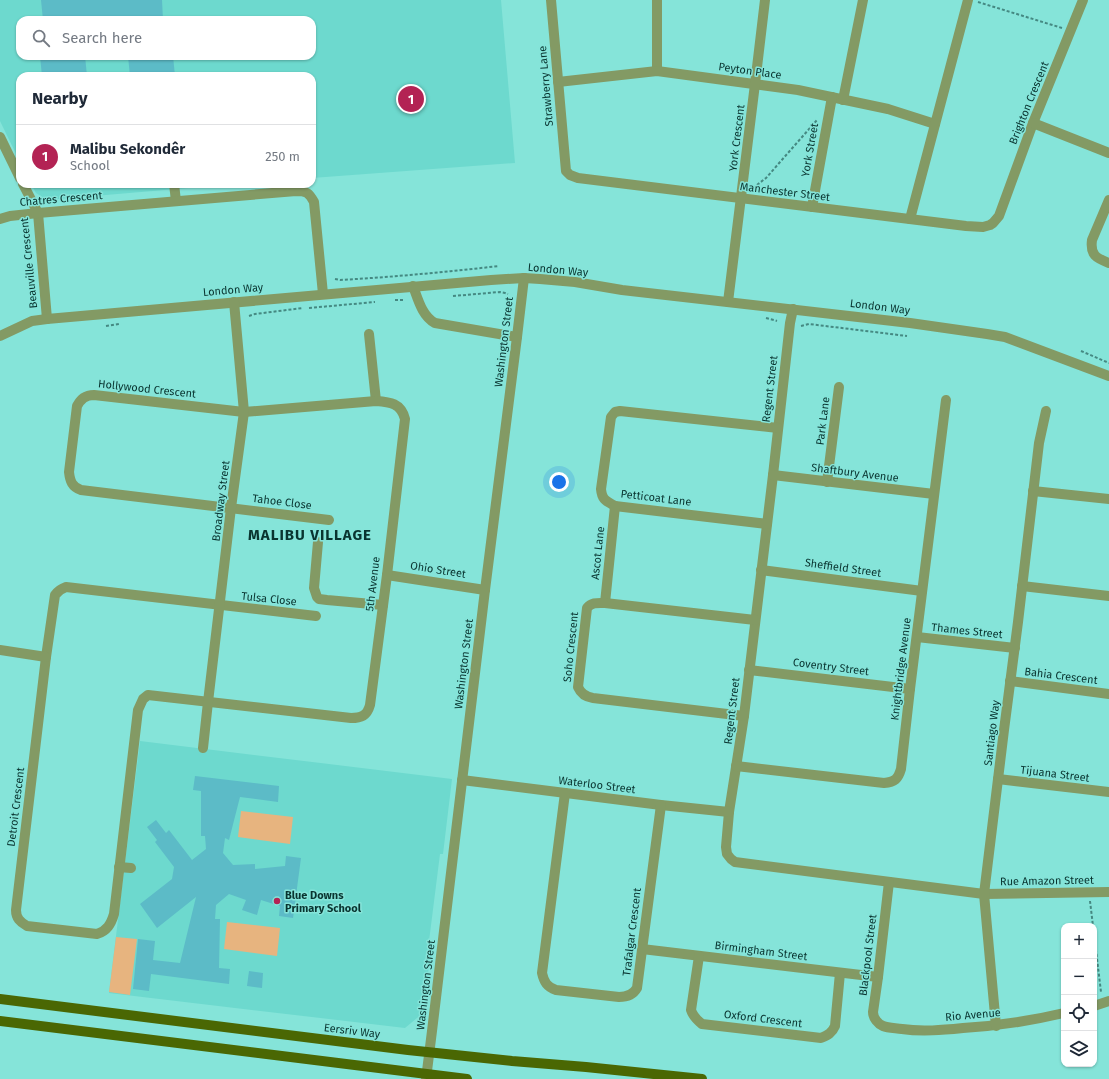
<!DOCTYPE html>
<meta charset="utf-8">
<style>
:root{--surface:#fff;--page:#f2f2f3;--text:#1f2937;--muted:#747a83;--line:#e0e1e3;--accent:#b32354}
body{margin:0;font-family:"Fira Sans",sans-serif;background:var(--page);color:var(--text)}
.controls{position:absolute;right:12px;bottom:12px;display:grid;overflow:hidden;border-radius:8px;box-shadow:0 1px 3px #0004}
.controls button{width:36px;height:36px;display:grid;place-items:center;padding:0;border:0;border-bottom:1px solid var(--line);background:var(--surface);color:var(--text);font:20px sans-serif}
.you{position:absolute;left:559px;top:482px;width:14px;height:14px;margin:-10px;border:3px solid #fff;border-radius:50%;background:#1a73e8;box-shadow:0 0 0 6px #1a73e833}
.badge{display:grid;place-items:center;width:26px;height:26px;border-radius:50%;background:var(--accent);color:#fff;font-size:13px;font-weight:700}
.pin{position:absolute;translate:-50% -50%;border:2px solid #fff;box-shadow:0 1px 4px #0006}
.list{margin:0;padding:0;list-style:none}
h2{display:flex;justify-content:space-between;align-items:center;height:52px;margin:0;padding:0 16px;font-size:17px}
h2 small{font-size:13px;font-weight:400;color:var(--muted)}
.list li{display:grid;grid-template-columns:26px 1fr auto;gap:12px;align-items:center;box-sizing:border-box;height:64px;padding:0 16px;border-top:1px solid var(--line)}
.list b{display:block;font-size:15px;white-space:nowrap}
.list p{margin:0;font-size:13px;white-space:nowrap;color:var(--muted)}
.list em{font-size:13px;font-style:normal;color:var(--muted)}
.icon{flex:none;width:22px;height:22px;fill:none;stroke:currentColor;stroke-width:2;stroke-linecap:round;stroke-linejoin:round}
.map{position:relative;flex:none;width:1109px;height:1079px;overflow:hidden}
.search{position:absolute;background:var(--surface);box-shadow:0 1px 3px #0004;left:16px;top:16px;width:300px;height:44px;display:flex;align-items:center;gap:10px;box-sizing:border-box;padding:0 14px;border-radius:12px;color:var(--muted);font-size:15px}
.panel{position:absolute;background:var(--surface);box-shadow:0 1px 3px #0004;left:16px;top:72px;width:300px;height:116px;border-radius:12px}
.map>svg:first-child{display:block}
</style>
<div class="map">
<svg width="1109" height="1079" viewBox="0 0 1109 1079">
<rect width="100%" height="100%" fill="#85e4d9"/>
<g fill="#6dd9ce" fill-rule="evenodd">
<path d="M0,0H501L515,163L312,178V76H20V162L0,121ZM20,20H312V56H20Z"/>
<path d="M31,184H235L47,200L36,193Z"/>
<path d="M140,741L452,779L443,854H440L428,949L431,950L423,1013L405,1028L109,993Z"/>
</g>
<g fill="#e7b47f">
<path d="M241,811L293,817L290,844L238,837Z"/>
<path d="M227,922L280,928L277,956L224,949Z"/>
<path d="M116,937L137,939L130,995L109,992Z"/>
</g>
<g fill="#5cbbc7">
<path d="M41,0H162L163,20H43Z"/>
<path d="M40,56H85L87,76H42Z"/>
<path d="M128,56H173L175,76H130Z"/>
<path d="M195,776L279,786L278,802L240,797L229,840L225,838L223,853L233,865L255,864V869L285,866L286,856L301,858L293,918L279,916L280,906L261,900L257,915L242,910L246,900L229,894L216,905L215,919H220L219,968L230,969L229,984L151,974L149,991L133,989L138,939L155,941L153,960L180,963L196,897L157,928L140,904L172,879L174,867L155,842L157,840L147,827L156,820L166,833L169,830L192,860L206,849L205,836H201V791L193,790Z"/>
<path d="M249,971L263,973L262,988L247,986Z"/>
</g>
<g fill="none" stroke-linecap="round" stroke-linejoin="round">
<g stroke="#458982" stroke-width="2" stroke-dasharray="3 2" stroke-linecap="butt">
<path d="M978,2L1062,28"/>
<path d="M753,188L766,178L817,120"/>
<path d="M335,279L340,280C393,277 446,272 499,266"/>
<path d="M453,296L500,292L505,293L508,294"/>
<path d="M395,300H403"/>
<path d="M309,308L375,302"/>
<path d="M249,316L255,314L303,308"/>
<path d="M766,318L774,320L777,321"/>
<path d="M106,326L119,324"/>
<path d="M801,326L809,324L907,336"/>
<path d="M1081,351L1109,363"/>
<path d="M1090,901L1093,926"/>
<path d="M1094,934L1101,992"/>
</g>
<g stroke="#839a64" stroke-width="10">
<path d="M551,0L566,171L570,175L578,178L966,226L983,227L990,225L993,223L999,216L1033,123L1083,0"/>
<path d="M657,71V0"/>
<path d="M558,82L657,71L798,90L888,109L935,124"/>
<path d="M843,100L863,0"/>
<path d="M1033,123L1109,153"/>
<path d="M0,137L20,178"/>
<path d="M23,184L38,213L47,319"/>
<path d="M174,184L176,201"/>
<path d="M1109,200L1092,240C1090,255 1096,258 1109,263"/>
<path d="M812,207L832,97"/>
<path d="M0,219L10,216L38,213L296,191C307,191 309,193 314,202L323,294"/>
<path d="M910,219L968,0"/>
<path d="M413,286C418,299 422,316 435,323L517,337"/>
<path d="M728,302L755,84L765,0"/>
<path d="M793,309L790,323L773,475L744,716L729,812L726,847L727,854L731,859L735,862L984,894L1109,892"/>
<path d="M369,334L376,401"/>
<path d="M0,336L32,321L47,319L491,280L524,278L540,279L575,282L622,290L910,323L987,334L1005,337L1109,376"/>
<path d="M773,475L934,494"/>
<path d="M827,482L839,387"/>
<path d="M1033,491L1109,499"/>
<path d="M767,524L615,506C606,501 602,500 601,489L611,417L615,412L620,411L778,428"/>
<path d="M318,542L314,588L317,597L319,599L327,600L383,605"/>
<path d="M761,570L922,591"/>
<path d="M387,575L485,590"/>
<path d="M1022,586L1109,596"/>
<path d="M605,603L615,506"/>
<path d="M316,616L66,587C60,589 58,591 55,595L46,657L16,910C16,918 20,922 27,926L97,934C107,931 111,924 114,914L138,710L143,699L148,695L351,718C361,718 367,716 370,705L387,575L405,419C401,403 390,402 376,401L244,412L94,395C85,395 81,399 77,406L69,472C70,481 72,487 81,490L329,520"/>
<path d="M917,637L1015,648"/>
<path d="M0,650L46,657"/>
<path d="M749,670L910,689"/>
<path d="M1010,681L1109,694"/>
<path d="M744,716L593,698C586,697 581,694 578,687L587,608C592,602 598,603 605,603L755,620"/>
<path d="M203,748L208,702L231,508L244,412L234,302"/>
<path d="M736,766L884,783C895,782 898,779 901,769L910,689L946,400"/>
<path d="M998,779L1109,792"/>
<path d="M462,780L661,805L729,812"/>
<path d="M565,793L542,973C544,982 547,987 556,990L619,997C627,997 633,995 637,988L661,805"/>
<path d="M119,867L131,868"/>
<path d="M889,882L878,977L873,1012C873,1018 878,1024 883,1026C888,1028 896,1028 902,1029C922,1032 943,1030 963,1028C998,1026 1030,1021 1064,1013"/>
<path d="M642,949L878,977"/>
<path d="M699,956L691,1010C693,1016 697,1020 702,1024L821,1038C828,1035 832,1033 835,1026L840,973"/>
<path d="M1094,1006L1109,1001"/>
<path d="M996,1026L984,894L1004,730L1018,622L1039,443L1046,411"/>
<path d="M426,1079L432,1031L485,590L517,337L524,278"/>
</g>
<g stroke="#4a6703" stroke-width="10">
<path d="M0,999L408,1050L512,1061L586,1067L702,1079"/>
<path d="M0,1021L467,1079"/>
</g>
</g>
<circle fill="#b32354" stroke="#85e4d9" stroke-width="1.5" cx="277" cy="901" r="4"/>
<g text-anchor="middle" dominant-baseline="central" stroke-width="3" stroke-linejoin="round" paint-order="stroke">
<g font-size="11" fill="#093430" stroke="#85e4d9">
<text transform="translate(750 71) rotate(8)">Peyton Place</text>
<text transform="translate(546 86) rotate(-95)">Strawberry Lane</text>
<text transform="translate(1029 103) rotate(-68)">Brighton Crescent</text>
<text transform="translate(737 138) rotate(-83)">York Crescent</text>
<text transform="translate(810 150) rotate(-80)">York Street</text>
<text transform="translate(785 192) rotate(7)">Manchester Street</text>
<text transform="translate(61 199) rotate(-5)">Chatres Crescent</text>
<text transform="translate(29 263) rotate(-96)">Beauville Crescent</text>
<text transform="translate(558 270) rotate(5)">London Way</text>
<text transform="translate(233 290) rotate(-5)">London Way</text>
<text transform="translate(880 307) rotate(7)">London Way</text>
<text transform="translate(504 342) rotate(-83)">Washington Street</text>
<text transform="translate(147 389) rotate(6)">Hollywood Crescent</text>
<text transform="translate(770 389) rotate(-83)">Regent Street</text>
<text transform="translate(823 421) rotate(-83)">Park Lane</text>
<text transform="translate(855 473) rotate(7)">Shaftbury Avenue</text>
<text transform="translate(656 498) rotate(7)">Petticoat Lane</text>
<text transform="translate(221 501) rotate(-83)">Broadway Street</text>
<text transform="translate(282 502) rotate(7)">Tahoe Close</text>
<text transform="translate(598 553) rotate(-84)">Ascot Lane</text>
<text transform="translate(843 568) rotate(8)">Sheffield Street</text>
<text transform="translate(438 570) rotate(9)">Ohio Street</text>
<text transform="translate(373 584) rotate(-83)">5th Avenue</text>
<text transform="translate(269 599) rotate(6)">Tulsa Close</text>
<text transform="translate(967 631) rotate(6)">Thames Street</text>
<text transform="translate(571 647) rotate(-84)">Soho Crescent</text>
<text transform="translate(464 664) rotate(-83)">Washington Street</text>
<text transform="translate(831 667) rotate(7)">Coventry Street</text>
<text transform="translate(901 669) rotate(-83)">Knightbridge Avenue</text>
<text transform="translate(1061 676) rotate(7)">Bahia Crescent</text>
<text transform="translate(732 711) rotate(-83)">Regent Street</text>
<text transform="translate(992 733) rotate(-83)">Santiago Way</text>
<text transform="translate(1055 774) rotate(7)">Tijuana Street</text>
<text transform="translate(597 785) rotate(7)">Waterloo Street</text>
<text transform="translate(16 807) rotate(-83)">Detroit Crescent</text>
<text transform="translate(1047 881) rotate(-1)">Rue Amazon Street</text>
<text transform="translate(632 932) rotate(-83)">Trafalgar Crescent</text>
<text transform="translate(761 951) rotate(7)">Birmingham Street</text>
<text transform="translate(868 955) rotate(-83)">Blackpool Street</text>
<text transform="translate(426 985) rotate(-83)">Washington Street</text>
<text transform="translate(973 1015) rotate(-5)">Rio Avenue</text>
<text transform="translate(763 1019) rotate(7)">Oxford Crescent</text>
<text transform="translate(352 1031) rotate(7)">Eersriv Way</text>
</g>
<g font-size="11" font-weight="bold" fill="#093430" stroke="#85e4d9" text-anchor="start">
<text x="285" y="895">Blue Downs<tspan x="285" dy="13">Primary School</tspan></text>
</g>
<g font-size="15" font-weight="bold" letter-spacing="1" fill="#093430" stroke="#85e4d9">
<text x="310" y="535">MALIBU VILLAGE</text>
</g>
</g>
</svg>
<div class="controls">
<button>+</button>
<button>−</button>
<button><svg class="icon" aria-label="locate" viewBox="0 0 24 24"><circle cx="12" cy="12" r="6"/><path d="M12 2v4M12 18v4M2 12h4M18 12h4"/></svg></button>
<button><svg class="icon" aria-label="layers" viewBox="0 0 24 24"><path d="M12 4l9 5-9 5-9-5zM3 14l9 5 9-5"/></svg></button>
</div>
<div class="you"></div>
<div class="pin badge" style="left:411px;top:99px">1</div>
<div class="search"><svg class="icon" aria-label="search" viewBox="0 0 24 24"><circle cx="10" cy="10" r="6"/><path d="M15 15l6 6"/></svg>Search here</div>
<section class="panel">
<h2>Nearby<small></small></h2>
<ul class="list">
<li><span class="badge">1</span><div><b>Malibu Sekondêr</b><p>School</p></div><em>250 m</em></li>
</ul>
</section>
</div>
